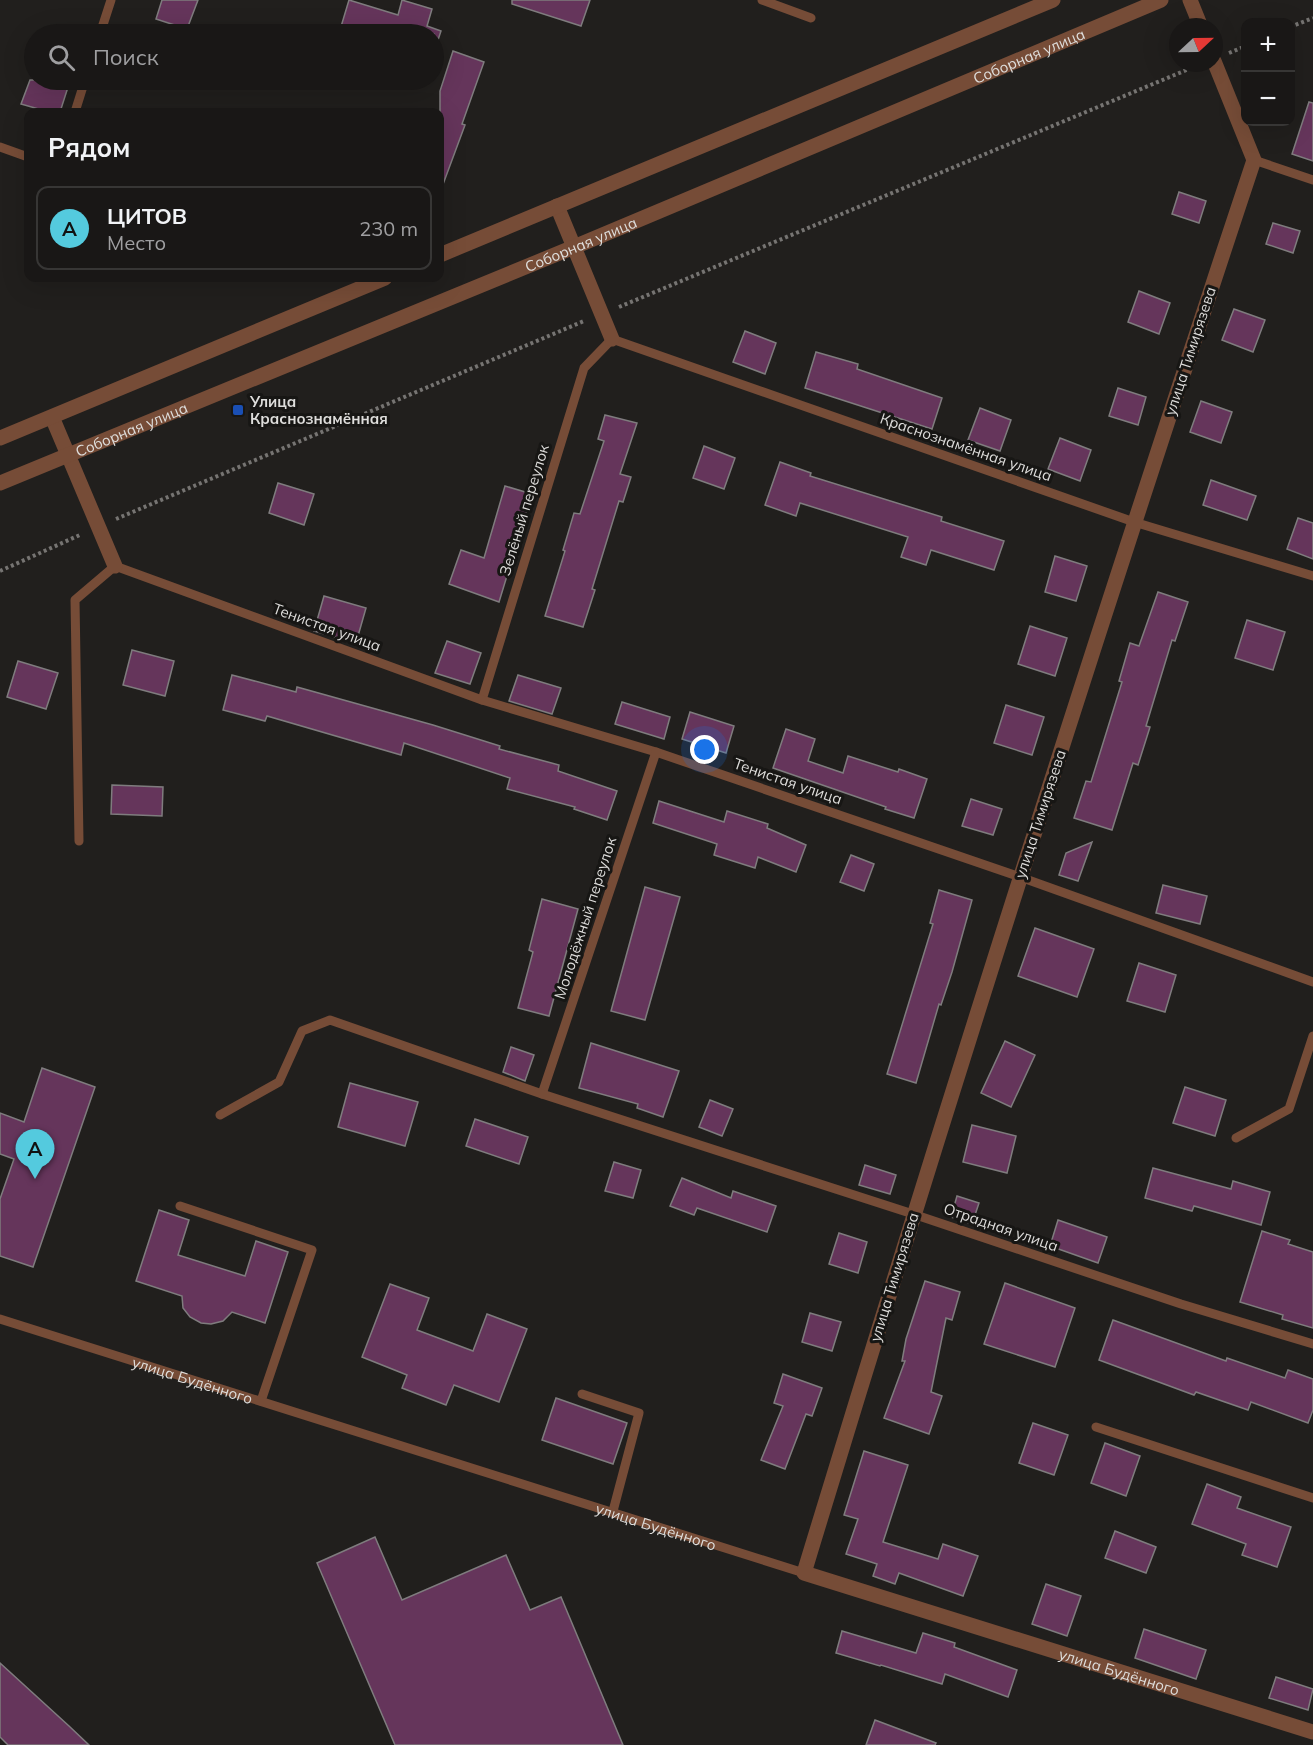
<!DOCTYPE html>
<html lang="ru">
<meta charset="utf-8">
<style>
:root{--surface:#191716;--page:#22201f;--text:#f1f3f6;--muted:#9f9fa1;--line:#373635;--accent:#54cade}
body{margin:0;font-family:Mulish,sans-serif;background:var(--page);color:var(--text)}
.controls{position:absolute;right:18px;top:18px;display:grid;overflow:hidden;border-radius:12px;box-shadow:0 6px 24px #0002}
.controls button{width:54px;height:54px;display:grid;place-items:center;padding:0;border:0;border-bottom:2px solid var(--line);background:var(--surface);color:var(--text);font:30px sans-serif}
.compass{position:absolute;left:1169px;top:18px;width:54px;height:54px;border-radius:50%;background:var(--surface);box-shadow:0 6px 24px #0002;rotate:68deg}
.you{position:absolute;left:705px;top:750px;width:21px;height:21px;margin:-15px;border:4px solid #fff;border-radius:50%;background:#1a73e8;box-shadow:0 0 0 9px #1a73e833}
.badge{display:grid;place-items:center;width:39px;height:39px;border-radius:50%;background:var(--accent);color:#111;font-size:20px;font-weight:700}
.pin{position:absolute;translate:-50% -50px;filter:drop-shadow(0 2px 3px #0008)}
.pin::after{content:'';position:absolute;top:32px;width:21px;height:18px;background:inherit;clip-path:polygon(0 0,100% 0,50% 100%)}
.list{margin:0;padding:0;list-style:none}
h2{display:flex;justify-content:space-between;align-items:center;height:78px;margin:0;padding:0 24px;font-size:26px}
h2 small{font-size:20px;font-weight:400;color:var(--muted)}
.list li{display:grid;grid-template-columns:39px 1fr auto;gap:18px;align-items:center;box-sizing:border-box;height:84px;margin:0 12px 12px;padding:0 12px;border:2px solid var(--line);border-radius:12px}
.list b{display:block;font-size:22px;white-space:nowrap}
.list p{margin:0;font-size:20px;white-space:nowrap;color:var(--muted)}
.list em{font-size:20px;font-style:normal;color:var(--muted)}
.icon{flex:none;width:33px;height:33px;fill:none;stroke:currentColor;stroke-width:2;stroke-linecap:round;stroke-linejoin:round}
.map{position:relative;flex:none;width:1313px;height:1745px;overflow:hidden}
.search{position:absolute;background:var(--surface);box-shadow:0 6px 24px #0002;left:24px;top:24px;width:420px;height:66px;display:flex;align-items:center;gap:15px;box-sizing:border-box;padding:0 21px;border-radius:33px;color:var(--muted);font-size:22px}
.panel{position:absolute;background:var(--surface);box-shadow:0 6px 24px #0002;left:24px;top:108px;width:420px;height:174px;border-radius:12px}
.map>svg:first-child{display:block}
</style>
<div class="map">
<svg width="1313" height="1745" viewBox="0 0 1313 1745">
<rect width="100%" height="100%" fill="#211f1d"/>
<g fill="#65355b" stroke="#7f7c7e" stroke-width="1.5">
<path d="M162,0H198L187,29L156,19Z"/>
<path d="M349,0L398,15L402,0L432,9L427,26L441,31L436,46L434,45V34H392L393,32L375,27L373,34H353L340,30Z"/>
<path d="M512,0H590L581,26L512,4Z"/>
<path d="M453,51L484,62L462,124L465,125L442,187H440V91Z"/>
<path d="M30,80H54L69,84L60,112H49L21,104Z"/>
<path d="M1309,102L1313,103V161L1292,154Z"/>
<path d="M1179,192L1206,201L1199,223L1172,214Z"/>
<path d="M1273,223L1300,231L1293,253L1266,244Z"/>
<path d="M1139,291L1170,303L1159,334L1128,322Z"/>
<path d="M1234,309L1265,320L1253,352L1222,340Z"/>
<path d="M745,331L776,343L765,374L733,362Z"/>
<path d="M816,352L858,364L857,369L942,398L932,429L805,388Z"/>
<path d="M1118,388L1146,397L1138,425L1109,416Z"/>
<path d="M1201,401L1232,412L1221,443L1190,432Z"/>
<path d="M980,408L1011,420L1000,451L968,440Z"/>
<path d="M605,415L637,423L620,474L631,477L623,502L619,501L592,589L595,590L583,627L545,616L565,551L563,550L574,513L580,514L604,441L598,439Z"/>
<path d="M1060,438L1091,450L1080,481L1048,469Z"/>
<path d="M704,446L735,458L724,489L693,478Z"/>
<path d="M780,462L811,473L810,476L942,517L941,521L1004,541L994,570L931,550L926,565L901,557L908,537L800,503L796,516L765,505Z"/>
<path d="M1211,480L1256,496L1247,520L1203,505Z"/>
<path d="M278,483L314,494L304,525L269,513Z"/>
<path d="M505,486L532,494L499,602L449,584L461,550L484,558Z"/>
<path d="M1298,518L1313,523V559L1287,549Z"/>
<path d="M1055,556L1087,566L1076,601L1045,592Z"/>
<path d="M1158,592L1188,602L1175,641L1172,640L1146,726L1150,727L1138,765L1133,763L1112,830L1074,818L1086,781L1091,782L1122,682L1119,681L1130,643L1139,646Z"/>
<path d="M324,596L366,608L356,643L314,631Z"/>
<path d="M1247,620L1285,632L1273,670L1235,658Z"/>
<path d="M1030,626L1067,638L1055,676L1018,664Z"/>
<path d="M447,641L481,653L470,684L435,673Z"/>
<path d="M132,650L174,661L165,696L123,685Z"/>
<path d="M18,661L58,673L46,709L7,697Z"/>
<path d="M232,675L296,692L297,687L433,725L500,746L499,749L559,765L558,771L617,791L607,820L574,809L575,807L507,789L510,778L404,743L401,755L267,716L265,721L223,710Z"/>
<path d="M518,675L561,688L552,714L509,701Z"/>
<path d="M622,702L670,717L664,739L615,724Z"/>
<path d="M1006,705L1044,717L1032,755L994,743Z"/>
<path d="M690,712L734,726L726,753L682,739Z"/>
<path d="M786,729L815,739L808,761L843,773L848,756L898,772L899,769L927,779L914,818L885,809L886,807L773,768Z"/>
<path d="M112,785L163,787L162,816L111,814Z"/>
<path d="M971,799L1002,809L993,835L962,826Z"/>
<path d="M659,801L724,822L727,811L768,824L767,828L806,845L796,872L758,857L755,868L714,855L717,844L653,823Z"/>
<path d="M1092,842L1078,881L1059,875L1066,853Z"/>
<path d="M851,855L874,864L864,891L840,882Z"/>
<path d="M1163,885L1207,896L1200,924L1156,913Z"/>
<path d="M645,887L680,897L645,1020L611,1011Z"/>
<path d="M939,890L972,900L952,972L941,1005L939,1004L916,1083L887,1074L933,924L930,923Z"/>
<path d="M542,899L578,909L549,1016L518,1008L533,952L529,950Z"/>
<path d="M1035,928L1094,949L1077,997L1018,976Z"/>
<path d="M1139,963L1176,975L1165,1012L1127,1001Z"/>
<path d="M1005,1041L1035,1055L1011,1107L981,1093Z"/>
<path d="M591,1043L679,1071L663,1117L637,1108L638,1104L579,1088Z"/>
<path d="M511,1047L534,1055L525,1081L503,1072Z"/>
<path d="M42,1068L95,1087L33,1267L0,1256V1199L14,1159L0,1154V1113L24,1122Z"/>
<path d="M350,1083L418,1102L405,1146L338,1127Z"/>
<path d="M1185,1087L1226,1100L1215,1136L1173,1123Z"/>
<path d="M710,1100L733,1109L722,1136L699,1127Z"/>
<path d="M475,1119L528,1137L519,1164L466,1146Z"/>
<path d="M972,1125L1016,1136L1007,1173L963,1162Z"/>
<path d="M614,1162L641,1170L633,1198L605,1191Z"/>
<path d="M865,1165L896,1175L890,1194L859,1185Z"/>
<path d="M1153,1168L1231,1189L1233,1181L1270,1192L1261,1225L1194,1206L1192,1211L1145,1198Z"/>
<path d="M682,1178L731,1198L733,1191L776,1206L767,1232L697,1208L694,1215L670,1206Z"/>
<path d="M957,1196L979,1203L972,1224L951,1217Z"/>
<path d="M159,1210L189,1220L178,1255L245,1276L256,1241L288,1252L265,1323L232,1312L223,1321L211,1324L201,1323L190,1317L183,1308L182,1296L136,1281Z"/>
<path d="M1058,1220L1107,1237L1098,1263L1050,1246Z"/>
<path d="M1262,1231L1290,1240L1288,1244L1313,1252V1328L1282,1319L1283,1315L1240,1302Z"/>
<path d="M839,1233L867,1242L858,1273L829,1264Z"/>
<path d="M925,1281L960,1292L952,1320L946,1318L931,1392L942,1396L929,1434L884,1418L905,1361H902L906,1339Z"/>
<path d="M1005,1283L1075,1308L1055,1367L984,1344Z"/>
<path d="M390,1284L429,1298L417,1330L473,1351L487,1314L527,1329L499,1402L454,1385L446,1405L402,1388L407,1375L362,1357Z"/>
<path d="M810,1313L841,1322L832,1351L802,1342Z"/>
<path d="M1113,1320L1226,1361L1227,1358L1285,1378L1288,1370L1313,1379V1410L1308,1423L1251,1402L1248,1410L1196,1392L1194,1395L1099,1360Z"/>
<path d="M783,1374L822,1388L812,1416L806,1414L785,1469L761,1460L783,1406L774,1403Z"/>
<path d="M556,1398L627,1423L613,1464L542,1440Z"/>
<path d="M1033,1423L1068,1435L1054,1475L1019,1463Z"/>
<path d="M1105,1443L1140,1456L1126,1496L1091,1483Z"/>
<path d="M864,1451L908,1465L883,1542L938,1559L943,1544L978,1556L963,1596L899,1573L895,1584L873,1576L877,1564L846,1554L858,1519L844,1515Z"/>
<path d="M1207,1484L1241,1497L1237,1508L1291,1527L1277,1567L1242,1555L1246,1544L1192,1524Z"/>
<path d="M1115,1531L1156,1547L1146,1573L1105,1558Z"/>
<path d="M375,1537L402,1600L506,1555L530,1610L561,1597L623,1745H395L317,1563Z"/>
<path d="M1046,1584L1081,1596L1067,1636L1032,1624Z"/>
<path d="M1144,1629L1206,1650L1196,1679L1135,1658Z"/>
<path d="M842,1631L916,1653L923,1633L955,1643L954,1647L1017,1670L1008,1697L945,1674L942,1684L881,1665L880,1666L836,1653Z"/>
<path d="M0,1663L69,1726L89,1745H8L0,1737Z"/>
<path d="M1276,1677L1313,1689L1308,1710L1269,1698Z"/>
<path d="M875,1720L936,1743L935,1745H866Z"/>
</g>
<g fill="none" stroke-linecap="round" stroke-linejoin="round">
<g stroke="#767472" stroke-width="4" stroke-dasharray="3 3" stroke-linecap="butt">
<path d="M1290,27L1313,18"/>
<path d="M1229,53L1246,46"/>
<path d="M619,307L1196,66"/>
<path d="M116,519L584,321"/>
<path d="M0,571L82,534"/>
</g>
<g stroke="#764c37" stroke-width="9">
<path d="M762,0L811,18"/>
<path d="M100,34L111,0"/>
<path d="M75,112L85,80"/>
<path d="M0,147L28,157"/>
<path d="M1254,160L1313,180"/>
<path d="M482,700L584,368L612,339L1134,522L1313,576"/>
<path d="M79,841L75,600L115,566L482,700L656,752L1020,877L1313,982"/>
<path d="M542,1094L656,752"/>
<path d="M220,1115L279,1082L302,1031L330,1020L542,1094L913,1214L1181,1304L1313,1344"/>
<path d="M1236,1138L1289,1109L1313,1036"/>
<path d="M180,1206L312,1250L261,1401"/>
<path id="s1" d="M0,1319L804,1573"/>
<path d="M582,1394L639,1413L613,1511"/>
<path d="M1096,1427L1313,1498"/>
</g>
<g stroke="#764c37" stroke-width="15">
<path d="M1190,0L1201,27"/>
<path id="s2" d="M1214,61L1254,160C1098,629 948,1099 804,1573L1313,1732"/>
<path d="M557,206L612,339"/>
<path d="M52,417L115,566"/>
</g>
<g stroke="#764c37" stroke-width="15">
<path d="M440,255L1053,0"/>
<path d="M0,438L385,278"/>
<path id="s3" d="M0,483L574,247L1161,0"/>
</g>
</g>
<rect fill="#1a4fb4" stroke="#171614" stroke-width="2" x="232" y="404" width="12" height="12" rx="3"/>
<g text-anchor="middle" dominant-baseline="central" stroke-width="6" stroke-linejoin="round" paint-order="stroke">
<g font-size="15" fill="#dedddb" stroke="#171614">
<text stroke="none"><textPath href="#s3" startOffset="1114">Соборная улица</textPath></text>
<text stroke="none"><textPath href="#s3" startOffset="628">Соборная улица</textPath></text>
<text transform="translate(1190 351) rotate(-72)">улица Тимирязева</text>
<text stroke="none"><textPath href="#s3" startOffset="142">Соборная улица</textPath></text>
<text transform="translate(966 447) rotate(19)">Краснознамённая улица</text>
<text transform="translate(524 510) rotate(-73)">Зелёный переулок</text>
<text transform="translate(327 627) rotate(20)">Тенистая улица</text>
<text transform="translate(788 781) rotate(19)">Тенистая улица</text>
<text transform="translate(1040 814) rotate(-72)">улица Тимирязева</text>
<text transform="translate(585 918) rotate(-72)">Молодёжный переулок</text>
<text transform="translate(1001 1227) rotate(19)">Отрадная улица</text>
<text transform="translate(894 1277) rotate(-73)">улица Тимирязева</text>
<text stroke="none"><textPath href="#s1" startOffset="202">улица Будённого</textPath></text>
<text stroke="none"><textPath href="#s1" startOffset="688">улица Будённого</textPath></text>
<text stroke="none"><textPath href="#s2" startOffset="1920">улица Будённого</textPath></text>
</g>
<g font-size="15" font-weight="bold" fill="#dedddb" stroke="#171614" text-anchor="start">
<text x="250" y="401">Улица<tspan x="250" dy="17">Краснознамённая</tspan></text>
</g>
</g>
</svg>
<div class="controls">
<button>+</button>
<button>−</button>
</div>
<svg class="compass" viewBox="-18 -18 36 36"><path d="M0-13l5 13h-10z" fill="#e53935"/><path d="M0 13l5-13h-10z" fill="#9f9fa1"/></svg>
<div class="you"></div>
<div class="pin badge" style="left:35px;top:1179px">A</div>
<div class="search"><svg class="icon" aria-label="search" viewBox="0 0 24 24"><circle cx="10" cy="10" r="6"/><path d="M15 15l6 6"/></svg>Поиск</div>
<section class="panel">
<h2>Рядом<small></small></h2>
<ul class="list">
<li><span class="badge">A</span><div><b>ЦИТОВ</b><p>Место</p></div><em>230 m</em></li>
</ul>
</section>
</div>
